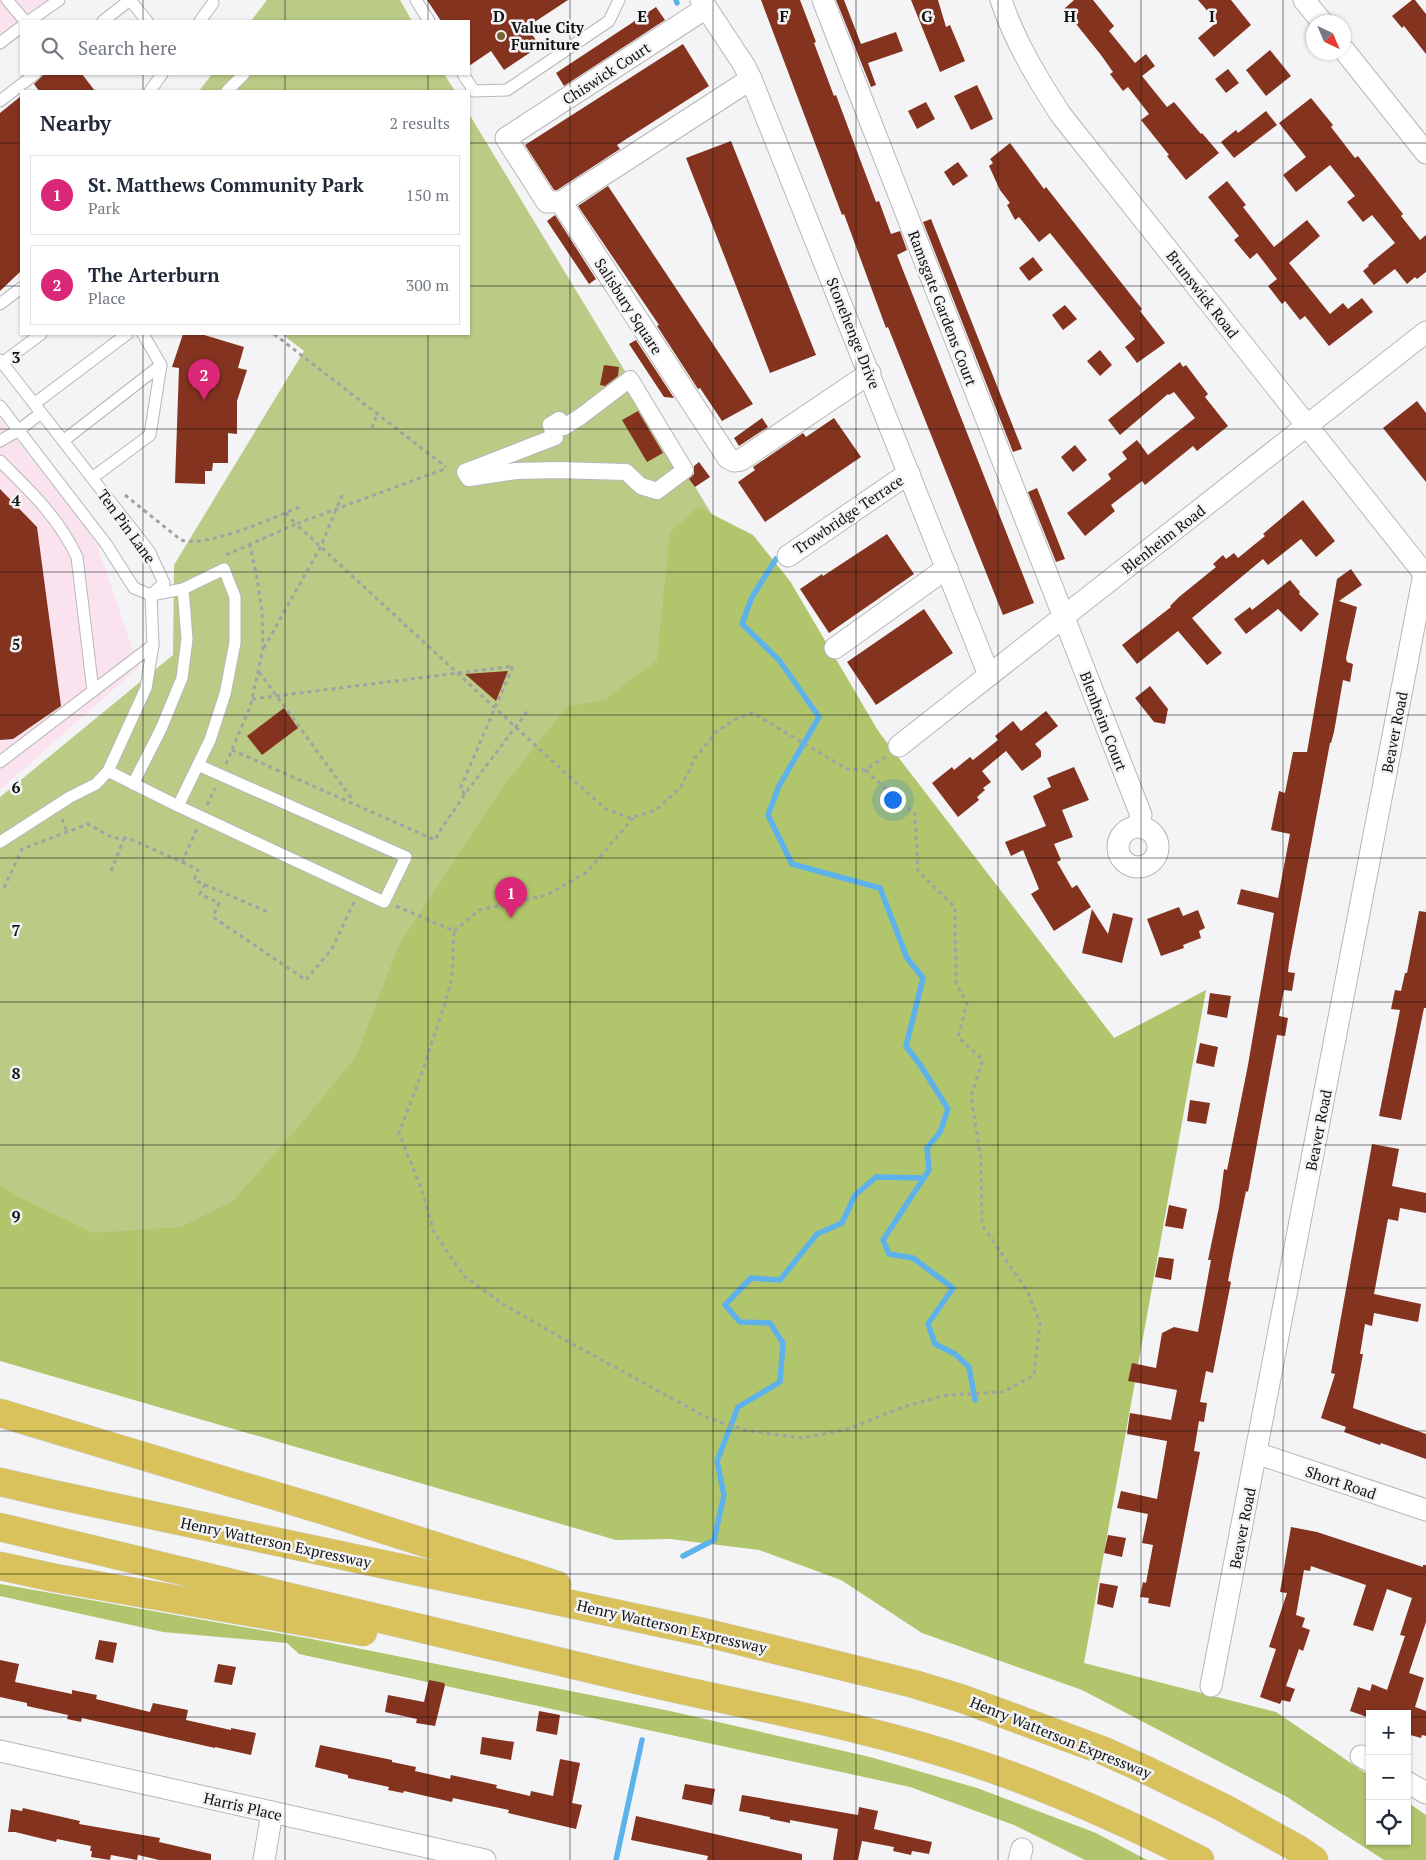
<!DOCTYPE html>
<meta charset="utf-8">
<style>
:root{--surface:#fff;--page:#f2f2f3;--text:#1f2937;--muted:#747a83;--line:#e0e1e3;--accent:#db2777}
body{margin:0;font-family:"PT Serif",serif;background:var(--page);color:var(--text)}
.controls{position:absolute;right:15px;bottom:15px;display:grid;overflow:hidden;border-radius:0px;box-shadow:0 1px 4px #0004}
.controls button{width:45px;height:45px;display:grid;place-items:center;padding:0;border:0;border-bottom:1px solid var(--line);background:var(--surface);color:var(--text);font:25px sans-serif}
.compass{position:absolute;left:1306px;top:15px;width:45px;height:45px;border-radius:50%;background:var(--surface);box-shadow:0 1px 4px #0004;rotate:136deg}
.you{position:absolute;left:892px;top:799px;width:18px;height:18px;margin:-12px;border:4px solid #fff;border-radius:50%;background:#1a73e8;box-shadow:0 0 0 8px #1a73e833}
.badge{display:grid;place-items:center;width:32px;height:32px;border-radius:50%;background:var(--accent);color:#fff;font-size:16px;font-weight:700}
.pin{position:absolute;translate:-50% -41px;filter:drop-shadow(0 1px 2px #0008)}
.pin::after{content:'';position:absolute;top:26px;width:18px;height:15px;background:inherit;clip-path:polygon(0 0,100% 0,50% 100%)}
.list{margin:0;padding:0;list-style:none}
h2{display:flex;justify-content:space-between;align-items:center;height:65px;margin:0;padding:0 20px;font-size:21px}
h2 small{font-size:16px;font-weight:400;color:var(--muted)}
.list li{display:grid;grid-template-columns:32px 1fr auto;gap:15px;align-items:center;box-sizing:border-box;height:80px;margin:0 10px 10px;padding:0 10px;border:1px solid var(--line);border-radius:0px}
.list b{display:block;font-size:19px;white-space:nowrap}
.list p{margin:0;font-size:16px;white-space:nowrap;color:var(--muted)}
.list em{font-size:16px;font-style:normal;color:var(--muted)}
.icon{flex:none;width:28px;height:28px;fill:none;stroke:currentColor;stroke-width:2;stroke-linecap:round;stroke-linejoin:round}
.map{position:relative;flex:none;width:1426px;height:1860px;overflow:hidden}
.search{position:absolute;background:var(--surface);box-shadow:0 1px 4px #0004;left:20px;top:20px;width:450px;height:55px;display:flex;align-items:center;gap:12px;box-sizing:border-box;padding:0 18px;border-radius:0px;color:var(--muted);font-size:19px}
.panel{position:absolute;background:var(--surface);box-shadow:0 1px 4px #0004;left:20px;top:90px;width:450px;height:245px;border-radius:0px}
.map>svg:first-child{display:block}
</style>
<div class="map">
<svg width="1426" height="1860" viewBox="0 0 1426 1860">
<rect width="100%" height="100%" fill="#f4f4f6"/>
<g fill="#fae3ef">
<path d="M0,0H53L0,40Z"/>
<path d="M0,419L81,521L97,545L139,667L0,790Z"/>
</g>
<g fill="#bacb86">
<path d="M267,0H400L412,21H251Z"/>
<path d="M212,74H444L455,91H199Z"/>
<path d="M469,114L728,541L789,615L1144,1077L797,1545L0,1353V797L173,655L174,565L304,351L282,334H469Z"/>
</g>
<g fill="#b0c56c">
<path d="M698,507L753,535L790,581L880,734L1114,1038L1206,990L1084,1663L1276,1712L1370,1776V1841H1407V1802L1426,1815V1860H1384L1287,1797L1082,1690L922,1633L841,1580L759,1550L670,1539L616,1540L0,1361V1185L20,1198L93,1233L181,1227L233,1201L301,1124L356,1057L399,945L508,780L567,707L606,699L657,660L670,532Z"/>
<path d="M0,1584L312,1639L670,1711L870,1757L977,1788L1096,1833L1147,1860H1085L1014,1825L910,1787L299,1654L287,1643L163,1632L0,1596Z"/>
</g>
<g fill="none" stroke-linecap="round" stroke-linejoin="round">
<g stroke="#5eb2ec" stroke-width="5.5">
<path d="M676,0L677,3"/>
<path d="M776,559L752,597L742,624L779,660L819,717L779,786L768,815L792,864L880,888L907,958L923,978L906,1046L921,1066L948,1109L940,1132L927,1148L929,1170L883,1240L889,1254L913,1258L953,1288L928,1324L935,1344L955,1354L969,1367L975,1400"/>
<path d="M683,1556L714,1540L724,1495L717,1461L738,1407L780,1382L783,1343L770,1323L740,1322L725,1305L751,1278L780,1280L817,1234L842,1223L855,1195L876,1177L924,1178"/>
<path d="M616,1860L642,1740"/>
</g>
</g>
<g fill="#84331f">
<path d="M427,0H568L527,27L540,46L504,70L491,51L469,66V21H441Z"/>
<path d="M761,0H800L816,42L814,43L834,96L836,95L876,202L879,201L891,234L900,231L907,250L897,255L1034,603L1003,615L888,327L886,328L844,214L842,215Z"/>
<path d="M836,0H844L861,44L896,32L903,51L868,63L876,85L871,87Z"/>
<path d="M911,0H938L946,27L950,25L965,61L940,72Z"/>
<path d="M1074,0H1093L1114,26L1109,31L1135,63L1146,54L1155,66L1142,76L1167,107L1174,102L1201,134L1202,133L1219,153L1186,180L1167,156L1169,155L1141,120L1149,114L1128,87L1123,91L1110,74L1113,72L1101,55L1064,9Z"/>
<path d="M1198,0H1231L1251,25L1214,57L1198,38L1217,22Z"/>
<path d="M1412,0H1415L1426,14V54L1404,26L1402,28L1392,16Z"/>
<path d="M656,7L665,20L564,86L556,73Z"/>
<path d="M683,44L709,86L617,145L620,149L557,190H554L525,145Z"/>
<path d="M1270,50L1291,76L1266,96L1246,70Z"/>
<path d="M1228,69L1239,83L1226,93L1215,79Z"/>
<path d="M44,74H82L95,91H39L34,84Z"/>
<path d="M977,85L993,119L971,130L954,96Z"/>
<path d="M21,96V271L0,291V113Z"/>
<path d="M1311,98L1333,125L1331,127L1355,158L1358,156L1403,214L1401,216L1420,240L1426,235V272L1417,279L1415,277L1407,284L1395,269L1374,285L1363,271L1369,266L1368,265L1395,243L1372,215L1363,222L1347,202L1355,196L1330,165L1296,192L1283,175L1306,157L1279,123Z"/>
<path d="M926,102L935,119L917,129L908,111Z"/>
<path d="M1266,111L1277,125L1234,158L1221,142L1236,130L1238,133Z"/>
<path d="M731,141L816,355L770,373L686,158Z"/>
<path d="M1010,143L1044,189L1046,187L1142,309L1140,311L1165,343L1137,363L1125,347L1135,339L1050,233L1039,242L1019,217L1015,220L1007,205L1010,203L1000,190L989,166L993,163L990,159Z"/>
<path d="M958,162L968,176L953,186L944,172Z"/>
<path d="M1227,181L1246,205L1243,207L1274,247L1307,220L1320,236L1289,263L1330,314L1343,303L1348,309L1362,298L1373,312L1329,346L1305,316L1300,320L1285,301L1282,304L1268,286L1277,279L1257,253L1250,259L1234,240L1239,236L1208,197Z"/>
<path d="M608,186L685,302L753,404L722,421L700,388L698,389L657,326L659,325L578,206Z"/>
<path d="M555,215L596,279L589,284L547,221Z"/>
<path d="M931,219L1022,449L1013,452L923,222Z"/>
<path d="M1033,257L1043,270L1029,281L1019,268Z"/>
<path d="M1065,305L1077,319L1063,330L1052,315Z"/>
<path d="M183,334H201L244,347L238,368L247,370L237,401V434L228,433V463H213L212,471H205V484L175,483L179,368L172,367Z"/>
<path d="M636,340L674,398L664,397L629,344Z"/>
<path d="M1100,350L1112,365L1100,376L1087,361Z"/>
<path d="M1180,362L1183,367L1186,365L1208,394L1205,397L1228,426L1197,451L1193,446L1145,485L1142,481L1111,505L1115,511L1085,536L1067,513L1111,479L1108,474L1127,459L1122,452L1137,440L1148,455L1195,418L1174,392L1169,395L1168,394L1120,435L1108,420Z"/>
<path d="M604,365L619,367L618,376L605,386L600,385Z"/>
<path d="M1417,401L1426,413V482L1383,428Z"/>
<path d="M638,411L663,453L647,462L622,420Z"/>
<path d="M762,418L768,427L739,446L734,438Z"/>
<path d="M834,418L861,457L765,522L738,482L755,470L753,467L803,433L806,437Z"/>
<path d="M1075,445L1087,460L1073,472L1061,457Z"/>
<path d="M699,462L710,477L695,487L689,479L694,474V466Z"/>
<path d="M1037,488L1065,559L1056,562L1028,492Z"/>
<path d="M0,489L37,527L61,706L13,739L0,740Z"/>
<path d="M1303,500L1335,541L1316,557L1301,539L1268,565L1263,559L1192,618L1222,653L1207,665L1178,631L1137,664L1122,645L1171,607L1170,606L1179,597L1216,567L1213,564L1223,555L1226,559L1234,553L1238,558L1265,536L1263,534Z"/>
<path d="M887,534L914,574L829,633L800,589L822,574L823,576Z"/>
<path d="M1351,569L1362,585L1339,601L1357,607L1346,658L1347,662L1353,664L1350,682L1343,680L1334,732L1331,743H1330L1289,963L1288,972L1295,973L1292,991L1284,990L1279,1016L1288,1018L1285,1036L1277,1035L1248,1192L1246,1191L1233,1255L1228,1281L1231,1282L1213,1373L1206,1371L1200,1402L1207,1403L1204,1422L1199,1421L1194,1451L1200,1452L1170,1607L1148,1603L1149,1598L1140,1597L1143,1582L1146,1583L1153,1545L1142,1543L1148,1514L1117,1508L1121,1491L1157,1499L1167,1441L1127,1434L1130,1413L1171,1420L1177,1390L1128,1381L1132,1363L1156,1368L1162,1333L1174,1327L1198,1332L1211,1260H1208L1219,1207L1224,1169L1227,1170L1248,1065L1274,913L1237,904L1241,889L1278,898L1290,834L1271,830L1279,791L1285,793L1293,752H1307L1337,579Z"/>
<path d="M1290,580L1300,592L1299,594L1319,614L1301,632L1278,609L1246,634L1234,619L1250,607L1252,610Z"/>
<path d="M924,609L953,653L876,705L847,662Z"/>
<path d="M508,671L496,701L465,674Z"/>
<path d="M1150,686L1168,709L1165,724L1154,722L1135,698Z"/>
<path d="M284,708L298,728L262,755L247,736Z"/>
<path d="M1046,711L1058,726L1035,744L1041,751V757L1022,771L1006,751L982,771L991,782L983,788L985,790L977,797L979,800L958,817L932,783L952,767L954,770L970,757L973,760L998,740L995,736L1013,721L1021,731Z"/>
<path d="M1074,767L1089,800L1062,810L1073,837L1054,844L1061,860L1057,862L1072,888L1077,885L1091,907L1054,931L1031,894L1039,889L1023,850L1011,856L1005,842L1046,826L1033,796L1051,787L1047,778Z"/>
<path d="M1179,907L1183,916L1198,910L1205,928L1199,931L1201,938L1183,945L1184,948L1161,956L1147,919Z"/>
<path d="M1092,909L1108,934L1113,913L1133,918L1122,963L1082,953Z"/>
<path d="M1419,911L1426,912V1008H1424L1401,1120L1379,1116L1400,1010L1391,1009L1395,990L1401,991L1405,973H1407Z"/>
<path d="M1210,993L1231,996L1227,1018L1207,1014Z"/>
<path d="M1200,1043L1218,1047L1214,1067L1196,1063Z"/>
<path d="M1190,1100L1210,1103L1206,1124L1187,1121Z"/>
<path d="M1372,1144L1399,1149L1392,1186L1426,1193V1213L1400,1208L1398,1221L1388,1219L1374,1294L1421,1304L1418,1322L1374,1313L1372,1326L1365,1324L1360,1354H1363L1353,1408L1426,1434V1459L1381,1443L1380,1445L1344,1432L1346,1427L1321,1418L1335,1374L1331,1373Z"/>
<path d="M1169,1205L1187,1209L1183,1229L1165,1226Z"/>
<path d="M1159,1257L1174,1259L1171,1280L1155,1277Z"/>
<path d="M1291,1527L1317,1532L1423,1567V1565H1426V1622L1409,1673L1424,1678L1415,1707L1426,1711V1736L1422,1735L1421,1738L1407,1734V1714H1370V1718L1350,1711L1358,1687L1370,1691L1372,1684L1387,1690L1405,1636L1400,1635L1412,1598L1387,1589L1373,1631L1353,1625L1366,1585L1311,1566L1310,1571L1304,1570L1296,1615L1305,1618L1302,1627L1310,1630L1303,1651L1299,1649L1286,1686L1295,1689L1290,1702L1282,1700L1280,1704L1260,1697L1276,1649L1269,1647L1287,1593L1280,1592Z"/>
<path d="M1108,1535L1126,1538L1122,1557L1104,1553Z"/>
<path d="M1100,1583L1118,1586L1113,1608L1097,1604Z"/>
<path d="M99,1640L117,1643L113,1663L95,1659Z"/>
<path d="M0,1660L19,1664L15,1682L72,1694V1690L97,1695L96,1699L150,1712L153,1703L188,1710L186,1720L231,1730V1728L256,1733L251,1755L215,1747V1748L82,1718L81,1722L67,1719L68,1715L27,1706V1703L0,1697Z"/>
<path d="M218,1664L236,1667L232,1685L214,1682Z"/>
<path d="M429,1680L444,1683L445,1685L435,1726L416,1723L417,1719L385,1712L388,1695L424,1702Z"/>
<path d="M539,1711L560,1715L557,1735L536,1731Z"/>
<path d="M482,1737L514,1742L511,1760L480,1754Z"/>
<path d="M320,1745L392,1760V1762L416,1767L415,1771L450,1779L451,1775L497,1785L496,1788L530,1796L531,1791L553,1796L560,1759L580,1763L572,1803L582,1805L576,1829L508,1813L509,1810L453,1798L452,1802L404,1791L403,1793L388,1790L389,1787L348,1778V1775L315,1767Z"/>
<path d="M685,1784L715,1789L712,1805L682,1799Z"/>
<path d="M742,1795L858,1815L859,1807L878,1811L874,1829L932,1842L929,1854L912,1851L911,1855L893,1851L894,1847L862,1841L858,1860H833L838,1829L790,1820V1823L770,1819V1817L739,1811Z"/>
<path d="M23,1808L80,1821L79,1824L160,1838L159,1842L211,1854V1860H159L138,1855L137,1860L111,1855L110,1860L91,1857L92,1851H90L91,1846L57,1839L56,1842L15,1832H8L11,1809L22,1811Z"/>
<path d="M636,1816L802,1854V1860H707L708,1856L631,1840Z"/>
</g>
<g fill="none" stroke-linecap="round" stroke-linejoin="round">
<g stroke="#b6b7b8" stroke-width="13">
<g id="service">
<path d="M7,0L25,21"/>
<path d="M416,0L429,21"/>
<path d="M29,21L59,0"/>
<path d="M103,21L130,0L147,21"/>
<path d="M200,21L213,3"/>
<path d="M0,43L21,27"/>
<path d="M463,74L474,91L507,90L609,21L619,0"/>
<path d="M150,91L162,74"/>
<path d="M227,91L244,74"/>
<path d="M0,101L35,74"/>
<path d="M0,304L21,288"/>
<path d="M0,360L149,551L164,583L151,595"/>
<path d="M2,363L41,334"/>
<path d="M34,404L127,334"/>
<path d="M0,406L106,544L134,588L151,595"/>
<path d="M0,441L19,430L41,413"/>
<path d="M63,441L161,365"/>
<path d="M0,461C30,491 59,518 77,557L93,691"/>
<path d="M92,478L150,435L161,365L143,334"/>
<path d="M151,595L183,589L224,569L235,597V643L225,694L210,740L178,806L108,771L146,688L153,645"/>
<path d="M0,762L153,645L151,595"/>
<path d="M133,784L161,729L182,678L187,639L183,589"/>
<path d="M178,806L384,902L406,857L198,765"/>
<path d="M0,842L70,797L96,784L108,771"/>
</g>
</g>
<g stroke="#b6b7b8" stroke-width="18">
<path id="pedestrian" d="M630,379L685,470L657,491L641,486L626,472L558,470L516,471L469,478L465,472L555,437L551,425L559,420L564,427L580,417Z"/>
</g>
<g stroke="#b6b7b8" stroke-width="23">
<g id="minor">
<path d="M701,0L744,65L751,79L989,675"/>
<path d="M823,0L1141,815L1138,826"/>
<path d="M1001,0C1015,42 1037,78 1061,115L1426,576"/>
<path d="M1304,0L1322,22"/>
<path d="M1344,50L1426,153"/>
<path d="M751,79L561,202L728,458L734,461L741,460L870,373"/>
<path d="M561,202H547L506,138L706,8"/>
<path d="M788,556L909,473"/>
<path d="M835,648L947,568"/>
<path d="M899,746L1426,332"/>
<circle cx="1138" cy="847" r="20"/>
<path d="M1256,1453L1426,1510"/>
<path d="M1211,1686L1424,574"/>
<path d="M0,1751L485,1860"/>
<path d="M1361,1756L1370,1761"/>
<path d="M1407,1782L1426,1793"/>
<path d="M264,1860L272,1812"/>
<path d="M1019,1860L1022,1849"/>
</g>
</g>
<g stroke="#cfd0d0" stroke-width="29">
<g id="motorway">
<path d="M0,1413L329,1512L557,1585"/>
<path d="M0,1482L52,1494L703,1632L914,1684L963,1699L1104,1751L1148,1771L1224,1808L1298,1849L1314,1860"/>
<path d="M0,1527C209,1578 419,1628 628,1678C742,1705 858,1724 969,1761C1048,1787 1126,1822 1200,1860"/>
<path d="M0,1566L55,1578L363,1632"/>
</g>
</g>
<g stroke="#a2a2a4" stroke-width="3" stroke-dasharray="4 4" stroke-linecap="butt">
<path d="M274,334L446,467"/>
<path d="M372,428L377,414"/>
<path d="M125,495L181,540C208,548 275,517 302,506"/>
<path d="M286,513L296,524L447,468"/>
<path d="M226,555L296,524L560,768L606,809L630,818L656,810L681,787L695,758L716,732L736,719L753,713L847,769L865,770L885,757"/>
<path d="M264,648L321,546L343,493"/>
<path d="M259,672L350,796L352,803"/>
<path d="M252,699L513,666L460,789L465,794"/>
<path d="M232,750L435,840L441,829L465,794L529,709"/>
<path d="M226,764L250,707L263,649L262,611L257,578L250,545"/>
<path d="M207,805L215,788"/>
<path d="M62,819L67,832"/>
<path d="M182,862L198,870L194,880L268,912"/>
<path d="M111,871L124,839"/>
<path d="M205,884L200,894L219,903L213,917L306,980L333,947L354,902"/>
<path d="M4,888L22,849L88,824L113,838H128L182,862L197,829"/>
<path d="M396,906L454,931L452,977L445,1003L423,1070L399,1133L421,1188L434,1232L464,1276L503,1304L567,1341L708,1418L748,1431L803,1438L848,1429L906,1406L947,1395L1003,1392L1034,1375L1040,1323L1028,1292L982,1225L981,1160L971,1096L983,1060L958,1037L967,1003L956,983L955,907L918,871L915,814L865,770"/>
<path d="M454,931L479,910L547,895L587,872L633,818"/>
</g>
<use href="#service" stroke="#fff" stroke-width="11"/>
<use href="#pedestrian" stroke="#fff" stroke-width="16"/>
<use href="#minor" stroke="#fff" stroke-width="21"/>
<use href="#motorway" stroke="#d9c25c" stroke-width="28"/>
</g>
<path fill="none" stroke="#111212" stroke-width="1" stroke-opacity="0.55" d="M143,0V21M285,0V21M428,0V21M570,0V1860M713,0V1860M856,0V1860M998,0V1860M1141,0V1860M1283,0V1860M143,74V91M285,74V91M428,74V91M0,143H21M469,143H1426M0,286H21M469,286H1426M143,334V1860M285,334V1860M428,334V1860M0,429H1426M0,572H1426M0,715H1426M0,858H1426M0,1002H1426M0,1145H1426M0,1288H1426M0,1431H1426M0,1574H1426M0,1717H1370M1407,1717H1426"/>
<circle fill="#786332" stroke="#f4f4f6" stroke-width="2" cx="501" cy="36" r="5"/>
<g text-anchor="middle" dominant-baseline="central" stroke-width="5" stroke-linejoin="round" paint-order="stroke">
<g font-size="15" font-weight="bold" fill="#111212" stroke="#f4f4f6" text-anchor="start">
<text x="511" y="27">Value City<tspan x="511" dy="17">Furniture</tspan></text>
</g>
<g font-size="15" fill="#111212" stroke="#f4f4f6">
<text transform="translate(606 73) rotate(-33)">Chiswick Court</text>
<text transform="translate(1203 294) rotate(52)">Brunswick Road</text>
<text transform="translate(629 306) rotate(57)">Salisbury Square</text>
<text transform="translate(943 308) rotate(69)">Ramsgate Gardens Court</text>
<text transform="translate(854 333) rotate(68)">Stonehenge Drive</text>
<text transform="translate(848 514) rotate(-34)">Trowbridge Terrace</text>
<text transform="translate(127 526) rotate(54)">Ten Pin Lane</text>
<text transform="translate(1163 539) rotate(-38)">Blenheim Road</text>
<text transform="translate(1104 721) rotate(69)">Blenheim Court</text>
<text transform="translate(1394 732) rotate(-79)">Beaver Road</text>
<text transform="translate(1318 1130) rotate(-79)">Beaver Road</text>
<text transform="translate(1341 1482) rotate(19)">Short Road</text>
<text transform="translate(1242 1528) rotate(-79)">Beaver Road</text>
<text transform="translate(276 1542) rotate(12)">Henry Watterson Expressway</text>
<text transform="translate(672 1626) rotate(13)">Henry Watterson Expressway</text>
<text transform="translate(1061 1737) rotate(22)">Henry Watterson Expressway</text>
<text transform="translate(243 1806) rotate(13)">Harris Place</text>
</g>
</g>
<g font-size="16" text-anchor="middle" font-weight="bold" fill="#111212" stroke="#f4f4f6" stroke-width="5" stroke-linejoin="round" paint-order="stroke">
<text x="499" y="22">D</text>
<text x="642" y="22">E</text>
<text x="784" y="22">F</text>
<text x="927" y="22">G</text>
<text x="1070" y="22">H</text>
<text x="1212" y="22">I</text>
<text x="16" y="363">3</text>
<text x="16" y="506">4</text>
<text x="16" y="650">5</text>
<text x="16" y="793">6</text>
<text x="16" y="936">7</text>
<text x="16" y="1079">8</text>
<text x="16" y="1222">9</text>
</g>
</svg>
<div class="controls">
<button>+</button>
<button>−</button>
<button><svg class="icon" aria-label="locate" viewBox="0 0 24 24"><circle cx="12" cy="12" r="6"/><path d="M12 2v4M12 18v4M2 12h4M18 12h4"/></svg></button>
</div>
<svg class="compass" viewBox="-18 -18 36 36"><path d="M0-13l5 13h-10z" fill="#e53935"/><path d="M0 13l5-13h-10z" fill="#747a83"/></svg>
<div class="you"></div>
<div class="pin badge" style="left:511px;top:918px">1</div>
<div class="pin badge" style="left:204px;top:400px">2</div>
<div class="search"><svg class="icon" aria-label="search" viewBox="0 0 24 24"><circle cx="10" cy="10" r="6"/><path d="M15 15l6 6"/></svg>Search here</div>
<section class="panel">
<h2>Nearby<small>2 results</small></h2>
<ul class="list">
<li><span class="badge">1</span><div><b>St. Matthews Community Park</b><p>Park</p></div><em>150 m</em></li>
<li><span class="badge">2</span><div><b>The Arterburn</b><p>Place</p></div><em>300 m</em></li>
</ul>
</section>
</div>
